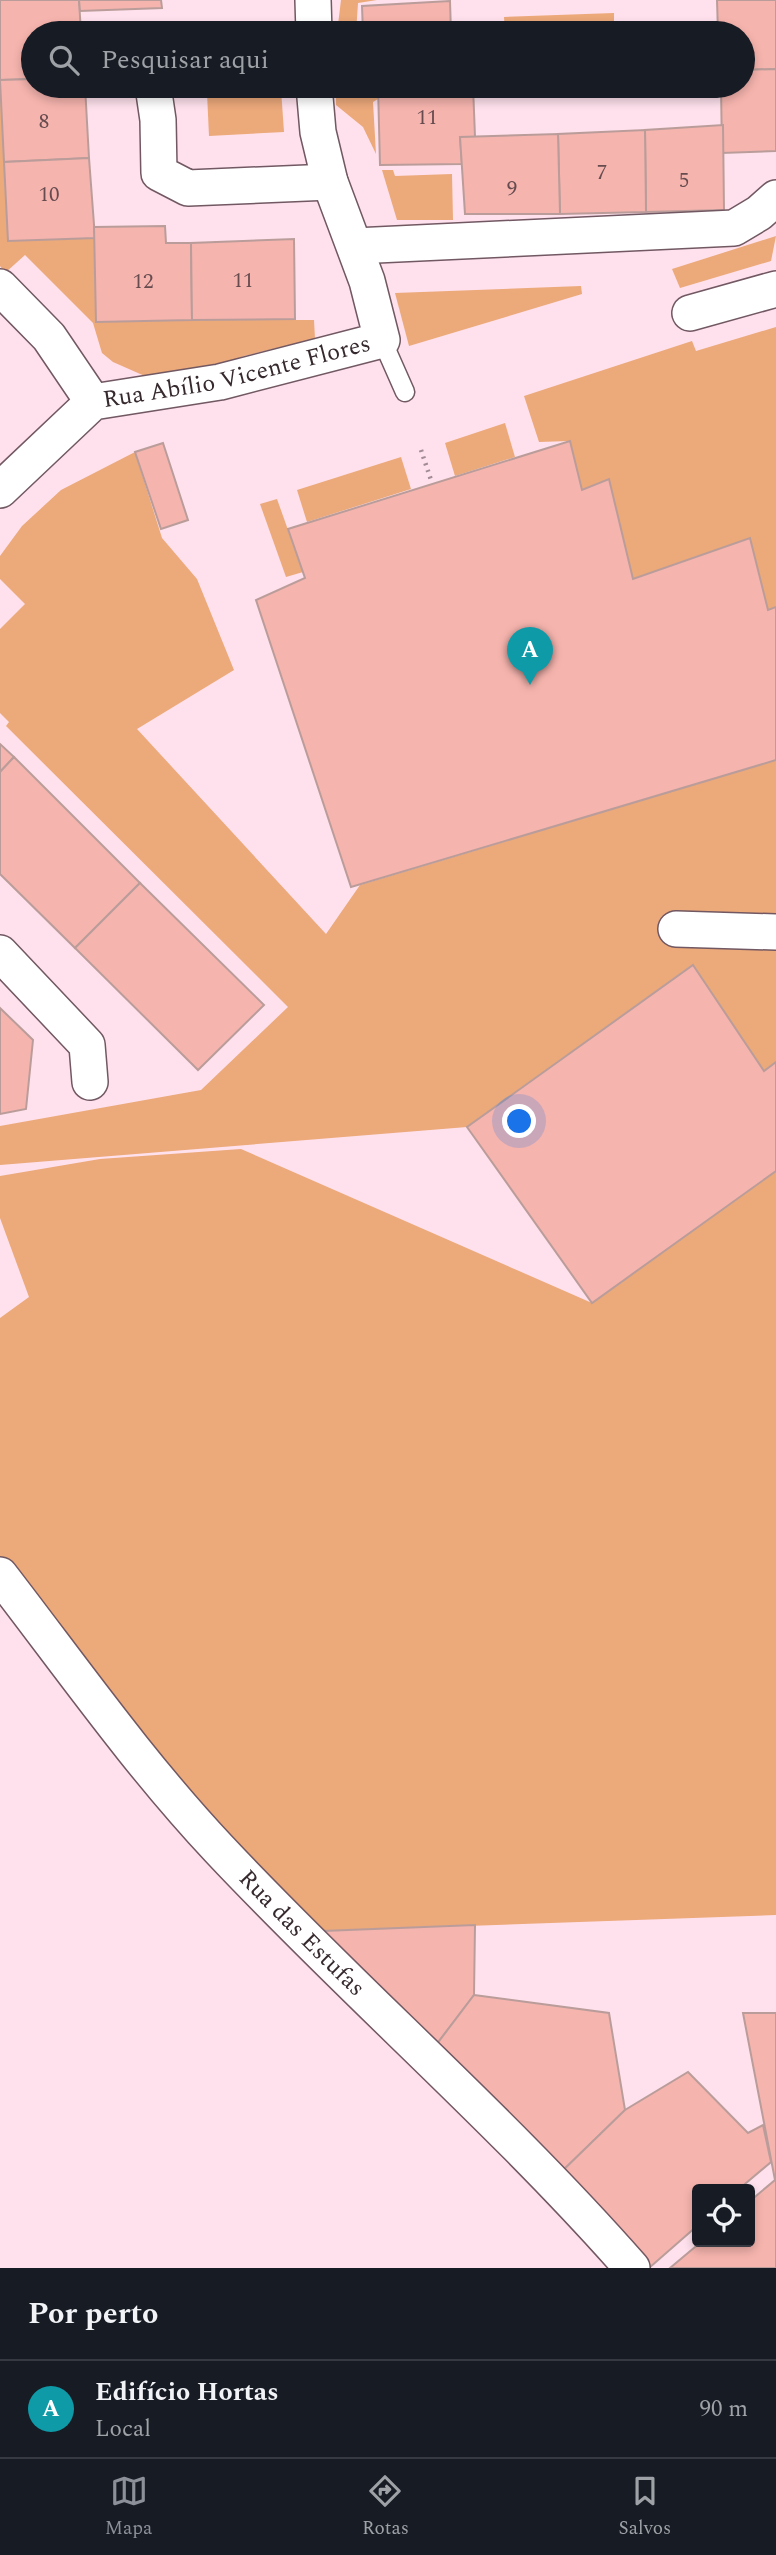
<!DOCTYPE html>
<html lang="pt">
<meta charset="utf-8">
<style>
:root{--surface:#171b24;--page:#242831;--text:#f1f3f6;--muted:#9ea1a6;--line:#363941;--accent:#8c9099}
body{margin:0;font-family:Spectral,serif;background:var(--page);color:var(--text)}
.controls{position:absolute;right:21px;bottom:21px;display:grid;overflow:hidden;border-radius:7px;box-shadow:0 4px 10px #0003}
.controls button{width:63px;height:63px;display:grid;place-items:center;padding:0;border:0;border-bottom:2px solid var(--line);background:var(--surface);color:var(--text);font:35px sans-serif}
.you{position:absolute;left:520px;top:1122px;width:24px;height:24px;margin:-18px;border:5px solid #fff;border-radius:50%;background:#1a73e8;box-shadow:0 0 0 10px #1a73e833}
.badge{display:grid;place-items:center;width:46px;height:46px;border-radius:50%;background:var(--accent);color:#fff;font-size:23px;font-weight:700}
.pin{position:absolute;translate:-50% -58px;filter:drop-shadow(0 2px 4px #0008)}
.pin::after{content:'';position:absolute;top:37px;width:24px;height:21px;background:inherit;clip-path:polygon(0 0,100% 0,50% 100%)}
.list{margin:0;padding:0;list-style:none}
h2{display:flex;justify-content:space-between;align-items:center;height:91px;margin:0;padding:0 28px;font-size:30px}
h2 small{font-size:23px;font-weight:400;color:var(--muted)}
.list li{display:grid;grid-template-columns:46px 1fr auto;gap:21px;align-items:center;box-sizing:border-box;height:98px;padding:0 28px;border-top:2px solid var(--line)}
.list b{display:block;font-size:26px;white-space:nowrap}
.list p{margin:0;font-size:23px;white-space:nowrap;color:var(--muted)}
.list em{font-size:23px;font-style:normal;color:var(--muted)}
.icon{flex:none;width:38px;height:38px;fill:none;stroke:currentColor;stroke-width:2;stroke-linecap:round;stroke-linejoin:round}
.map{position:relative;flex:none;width:776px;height:2268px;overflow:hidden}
.search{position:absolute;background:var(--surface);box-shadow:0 4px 10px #0003;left:21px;right:21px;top:21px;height:77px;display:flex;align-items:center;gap:18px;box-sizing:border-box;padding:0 24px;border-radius:38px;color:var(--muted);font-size:26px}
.sheet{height:189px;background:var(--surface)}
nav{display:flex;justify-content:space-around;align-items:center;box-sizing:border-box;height:98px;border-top:2px solid var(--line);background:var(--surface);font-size:19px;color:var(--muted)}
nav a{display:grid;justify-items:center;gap:4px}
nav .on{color:var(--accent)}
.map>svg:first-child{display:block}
</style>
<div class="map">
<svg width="776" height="2268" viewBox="0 0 776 2268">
<rect width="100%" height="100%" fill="#fee1ec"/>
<g fill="#eca97a">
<path d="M341,0H377L358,3L356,33H337Z"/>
<path d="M614,13V33H505L504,17Z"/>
<path d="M0,52L95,238L192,320H314L315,339L244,356L189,376L147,377L113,362L102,353L93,323L25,255L5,273L0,266Z"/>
<path d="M378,88V99L373,102L376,154L363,127L336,105V90Z"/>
<path d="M281,89L284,132L209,136L207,93Z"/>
<path d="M382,170H393L395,176L452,174L453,220H397Z"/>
<path d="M776,236L771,261L680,288L672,269Z"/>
<path d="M581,286L582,294L409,346L395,293Z"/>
<path d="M776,327V607L768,610L750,538L633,579L609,480L582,490L570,441L539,442L524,396L692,341L696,351Z"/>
<path d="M505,423L515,457L455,476L445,443Z"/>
<path d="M135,452L162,538L197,579L234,670L137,729L326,934L360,885L776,760V1062L764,1071L692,965L467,1127L0,1165V1126L201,1090L288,1007L6,726L9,722L0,713V629L25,604L0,579V556L22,526L61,490Z"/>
<path d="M401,457L411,489L307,522L297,490Z"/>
<path d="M277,499L303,572L286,577L260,504Z"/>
<path d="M241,1149L592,1303L776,1171V1915L298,1932L0,1570V1318L29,1297L0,1218V1176L100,1159Z"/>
</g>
<g fill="#f6b4ae" stroke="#ba9d9a" stroke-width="2">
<path d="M0,0H79L81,33H33V79L0,80Z"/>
<path d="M79,0H161L162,8L80,11Z"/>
<path d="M717,0H776V69L743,70V33H718Z"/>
<path d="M450,1L451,33H363L362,6Z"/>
<path d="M776,69V151L722,153L721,86H743V70Z"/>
<path d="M33,79V86H85L89,158L4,162L0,80Z"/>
<path d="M378,86H473L475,137H460L462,164L380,165Z"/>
<path d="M723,125L724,210L646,212L645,130Z"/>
<path d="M645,130L646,212L560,214L558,134Z"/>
<path d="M558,134L560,214H465L460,137Z"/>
<path d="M89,158L95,238L8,241L4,162Z"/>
<path d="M165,226L166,243H191L192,320L96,322L94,227Z"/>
<path d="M294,239L295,319L192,320L191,243Z"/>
<path d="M570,441L582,490L609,479L633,579L750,538L768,610L776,607V760L351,887L256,600L305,578L288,529Z"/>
<path d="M163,443L188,520L161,529L135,452Z"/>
<path d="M0,744L14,757L0,772Z"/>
<path d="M14,757L140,883L75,948L0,874V772Z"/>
<path d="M140,883L264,1005L198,1070L75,948Z"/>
<path d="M693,965L764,1071L776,1062V1171L592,1303L467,1127Z"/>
<path d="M0,1008L33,1040L26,1109L0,1114Z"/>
<path d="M475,1925L474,1995L427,2057L298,1932Z"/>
<path d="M474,1995L609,2013L625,2110L553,2180L427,2057Z"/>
<path d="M743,2013H776V2268H670L701,2242H750V2201L775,2180Z"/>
<path d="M688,2072L748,2133L763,2125L771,2162L739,2189H697V2226L649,2268H632L553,2180L625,2110Z"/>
</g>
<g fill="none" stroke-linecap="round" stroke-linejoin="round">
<g stroke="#715862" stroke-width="21">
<path id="lane" d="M382,340L405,392"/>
</g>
<g stroke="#715862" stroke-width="38">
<g id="street">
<path d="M313,0L314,33"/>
<path d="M153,86L158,120L159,173L188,188L330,182"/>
<path d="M355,246L734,228L759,213L776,198"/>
<path d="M0,287L49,337L93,402"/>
<path d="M690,313L776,289"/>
<path id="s1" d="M0,490L93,402L220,382L382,340L367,281L330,182L318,132L314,86"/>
<path d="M676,929L776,932"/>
<path d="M0,953L87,1045L90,1082"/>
<path id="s2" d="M0,1575C71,1667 139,1764 219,1849C353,1992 502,2120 632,2268"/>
</g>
</g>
<path stroke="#a18c95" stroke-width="4.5" stroke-dasharray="2 5" stroke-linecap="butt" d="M421,450L432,483"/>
<use href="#lane" stroke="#fff" stroke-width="18"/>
<use href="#street" stroke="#fff" stroke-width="35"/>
</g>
<g text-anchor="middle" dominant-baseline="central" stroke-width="6" stroke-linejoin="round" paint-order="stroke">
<g font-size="21" fill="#664c4f">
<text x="427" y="118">11</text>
<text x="44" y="122">8</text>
<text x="602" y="173">7</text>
<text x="684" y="181">5</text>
<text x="512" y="189">9</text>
<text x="49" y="195">10</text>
<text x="243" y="281">11</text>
<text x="143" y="282">12</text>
</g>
<g font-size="24" fill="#362a2f" stroke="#fbf5f7">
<text stroke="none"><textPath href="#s1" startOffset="275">Rua Abílio Vicente Flores</textPath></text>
<text stroke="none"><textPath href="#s2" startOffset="469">Rua das Estufas</textPath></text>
</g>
</g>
</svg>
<div class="controls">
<button><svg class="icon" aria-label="locate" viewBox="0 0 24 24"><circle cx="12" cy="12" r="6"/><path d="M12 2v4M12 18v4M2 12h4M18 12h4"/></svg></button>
</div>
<div class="you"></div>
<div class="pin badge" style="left:530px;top:685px;background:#0f9aa8">A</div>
<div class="search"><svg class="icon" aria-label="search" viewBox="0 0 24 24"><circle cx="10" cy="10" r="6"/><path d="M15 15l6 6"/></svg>Pesquisar aqui</div>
</div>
<section class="sheet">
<h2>Por perto<small></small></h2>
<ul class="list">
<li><span class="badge" style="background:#0f9aa8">A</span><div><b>Edifício Hortas</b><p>Local</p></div><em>90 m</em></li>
</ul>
</section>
<nav>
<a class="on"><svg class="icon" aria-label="map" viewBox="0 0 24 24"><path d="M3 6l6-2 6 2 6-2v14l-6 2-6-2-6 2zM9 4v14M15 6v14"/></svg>Mapa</a>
<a><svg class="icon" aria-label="directions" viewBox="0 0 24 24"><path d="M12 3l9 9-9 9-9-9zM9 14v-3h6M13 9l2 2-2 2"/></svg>Rotas</a>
<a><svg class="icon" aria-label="saved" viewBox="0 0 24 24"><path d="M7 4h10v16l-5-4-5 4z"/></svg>Salvos</a>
</nav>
